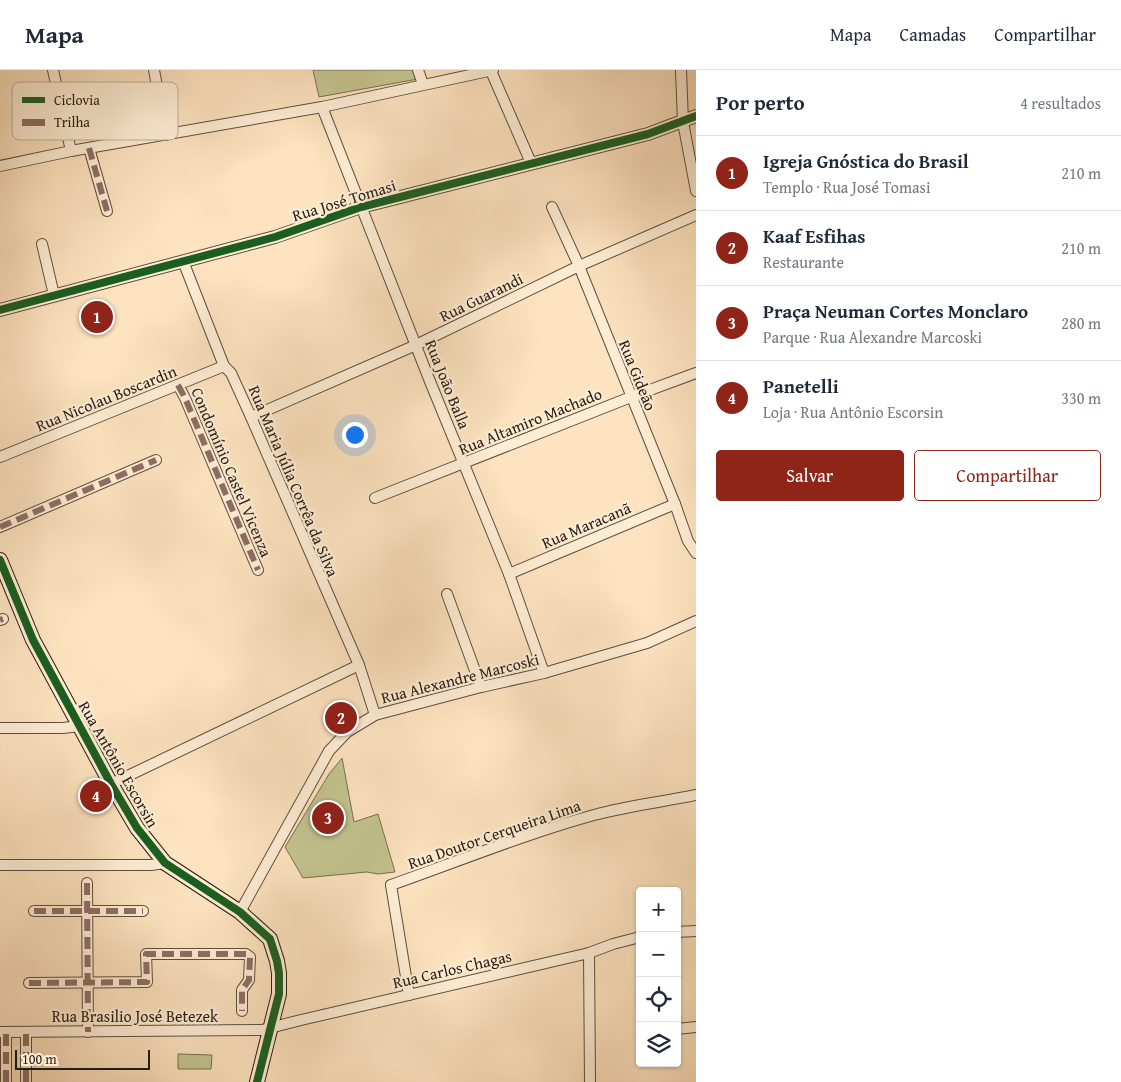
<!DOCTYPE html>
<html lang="pt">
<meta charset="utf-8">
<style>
:root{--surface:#fff;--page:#f2f2f3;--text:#1f2937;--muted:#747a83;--line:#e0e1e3;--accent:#8f2418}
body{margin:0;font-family:"Gentium Book Plus",serif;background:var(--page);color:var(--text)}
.controls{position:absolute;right:15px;bottom:15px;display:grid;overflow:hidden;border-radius:5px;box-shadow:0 1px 4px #0004}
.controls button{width:45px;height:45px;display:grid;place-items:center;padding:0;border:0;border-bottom:1px solid var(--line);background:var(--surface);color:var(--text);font:25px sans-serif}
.scale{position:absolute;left:15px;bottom:12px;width:135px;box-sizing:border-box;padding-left:5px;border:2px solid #291c13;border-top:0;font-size:14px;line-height:18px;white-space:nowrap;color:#291c13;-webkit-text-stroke:4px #feedd5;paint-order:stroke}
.you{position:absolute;left:354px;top:364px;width:18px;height:18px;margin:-12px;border:4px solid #fff;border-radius:50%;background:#1a73e8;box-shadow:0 0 0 8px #1a73e833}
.badge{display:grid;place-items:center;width:32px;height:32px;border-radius:50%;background:var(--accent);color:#fff;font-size:16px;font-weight:700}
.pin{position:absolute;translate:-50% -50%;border:2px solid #fff;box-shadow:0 1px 5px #0006}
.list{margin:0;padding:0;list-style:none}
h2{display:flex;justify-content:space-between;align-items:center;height:65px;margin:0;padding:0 20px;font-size:21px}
h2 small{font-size:16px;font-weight:400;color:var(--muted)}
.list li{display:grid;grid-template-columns:32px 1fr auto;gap:15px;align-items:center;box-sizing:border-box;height:75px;padding:0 20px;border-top:1px solid var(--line)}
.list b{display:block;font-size:19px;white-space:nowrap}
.list p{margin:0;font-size:16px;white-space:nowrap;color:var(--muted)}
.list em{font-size:16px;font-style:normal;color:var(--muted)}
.actions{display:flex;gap:10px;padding:15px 20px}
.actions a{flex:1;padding:11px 0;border:1px solid var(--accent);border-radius:5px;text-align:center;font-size:18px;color:var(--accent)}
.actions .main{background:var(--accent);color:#fff}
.icon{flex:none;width:28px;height:28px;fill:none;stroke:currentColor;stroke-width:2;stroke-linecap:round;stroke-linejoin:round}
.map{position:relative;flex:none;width:696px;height:1012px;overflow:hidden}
header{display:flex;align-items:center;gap:30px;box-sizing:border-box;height:70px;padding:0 25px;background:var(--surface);border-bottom:1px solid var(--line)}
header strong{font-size:24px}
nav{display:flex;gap:28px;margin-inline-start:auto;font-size:18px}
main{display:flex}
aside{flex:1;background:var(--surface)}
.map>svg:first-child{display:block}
</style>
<header>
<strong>Mapa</strong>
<nav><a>Mapa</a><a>Camadas</a><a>Compartilhar</a></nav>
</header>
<main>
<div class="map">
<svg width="696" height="1012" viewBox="0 0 696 1012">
<rect width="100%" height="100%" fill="#fde3bf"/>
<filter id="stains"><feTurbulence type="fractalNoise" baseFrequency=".004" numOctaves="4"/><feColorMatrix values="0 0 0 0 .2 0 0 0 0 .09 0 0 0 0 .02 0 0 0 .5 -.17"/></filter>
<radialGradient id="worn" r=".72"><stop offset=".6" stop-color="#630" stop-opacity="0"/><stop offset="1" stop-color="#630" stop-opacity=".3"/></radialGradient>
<g fill="#c3c38f" stroke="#767051">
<path d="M313,0H415L418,9L319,27Z"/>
<path d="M342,688L354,752L378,744L395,802L378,804L367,802L303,808L285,777L329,704Z"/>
<path d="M178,984L212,985L211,999H178Z"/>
</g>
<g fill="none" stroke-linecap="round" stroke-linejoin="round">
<g stroke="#5e4e3e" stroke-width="12">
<g id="minor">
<path d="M53,0L71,81"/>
<path d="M154,0L166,65"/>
<path d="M418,0L423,14"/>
<path d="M681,0L683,52L696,121"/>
<path d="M491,1L531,93"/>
<path d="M322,37L429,309L509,504L544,603"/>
<path d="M89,78L107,141"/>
<path d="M0,96L71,81L322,37L493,0"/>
<path d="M552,137L579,196L675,434L688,471L696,483"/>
<path d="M42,174L54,225"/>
<path d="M183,191L224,296L231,303L251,347L359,595L375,645"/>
<path d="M178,315L185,328L258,500"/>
<path d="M251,347L416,275L579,196L696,145"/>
<path d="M0,387L224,296"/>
<path d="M375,428L631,327L696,303"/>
<path d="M0,457L156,390"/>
<path d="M509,504L675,434"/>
<path d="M447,524L481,617"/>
<path d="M0,550L3,549"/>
<path d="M0,658H63L80,656"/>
<path d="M111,714L359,595"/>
<path d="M0,795H151L165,793"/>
<path d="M87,813L88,962"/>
<path d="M34,841H143"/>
<path d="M240,842L329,681L347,662L375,645L481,617L544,603L647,573L696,551"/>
<path d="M677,862L696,861"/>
<path d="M589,883L590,1012"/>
<path d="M29,913L147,912L146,884H246L250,887L249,910L242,920V941"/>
<path d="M409,925L391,815C459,791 525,764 594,745C627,736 662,732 696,725"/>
<path d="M677,959L696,957"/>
<path d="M0,962L262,960L301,950L589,883L613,874L640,867"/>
<path d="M6,1012V963"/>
<path d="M26,1012V962"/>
</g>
</g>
<g stroke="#5e4e3e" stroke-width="14">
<path id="tertiary" d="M0,240L275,167L361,137L648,64L696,46"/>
</g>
<g stroke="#291c13" stroke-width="16">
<path id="secondary" d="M0,490L33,570L111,714L137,758L165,793L240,842L270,869L277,891L279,903V924L257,1012"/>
</g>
<use href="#minor" stroke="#feedd5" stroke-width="10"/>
<use href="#tertiary" stroke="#feedd5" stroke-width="12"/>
<use href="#secondary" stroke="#feedd5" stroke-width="14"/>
<g stroke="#8d6e63" stroke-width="6" stroke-dasharray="12 6" stroke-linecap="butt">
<path d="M89,78L107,141"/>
<path d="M178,315L185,328L258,500"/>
<path d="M0,457L156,390"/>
<path d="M0,550L3,549"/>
<path d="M87,813L88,962"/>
<path d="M34,841H143"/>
<path d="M29,913L147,912L146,884H246L250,887L249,910L242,920V941"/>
<path d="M6,1012V963"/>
<path d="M26,1012V962"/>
</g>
<g stroke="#feedd5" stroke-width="11">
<g id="cycleway">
<path d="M0,240L275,167L361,137L648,64L696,46"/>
<path d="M0,490L33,570L111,714L137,758L165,793L240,842L270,869L277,891L279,903V924L257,1012"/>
</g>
</g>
<use href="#cycleway" stroke="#1b5e20" stroke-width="8"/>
</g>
<g text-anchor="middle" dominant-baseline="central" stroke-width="4.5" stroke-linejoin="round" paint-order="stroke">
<g font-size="16" fill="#291c13" stroke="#feedd5">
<text transform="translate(344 130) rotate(-17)">Rua José Tomasi</text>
<text transform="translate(481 227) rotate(-26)">Rua Guarandi</text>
<text transform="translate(638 305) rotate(68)">Rua Gideão</text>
<text transform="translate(448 314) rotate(68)">Rua João Balla</text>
<text transform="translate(106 328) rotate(-22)">Rua Nicolau Boscardin</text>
<text transform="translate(530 351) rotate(-22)">Rua Altamiro Machado</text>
<text transform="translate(232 402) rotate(67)">Condomínio Castel Vicenza</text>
<text transform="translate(294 411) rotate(67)">Rua Maria Júlia Corrêa da Silva</text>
<text transform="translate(586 455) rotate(-23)">Rua Maracanã</text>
<text transform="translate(460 608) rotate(-14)">Rua Alexandre Marcoski</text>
<text transform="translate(119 694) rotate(60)">Rua Antônio Escorsin</text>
<text transform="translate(494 764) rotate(-19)">Rua Doutor Cerqueira Lima</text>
<text transform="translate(452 899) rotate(-13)">Rua Carlos Chagas</text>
<text x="135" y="946">Rua Brasilio José Betezek</text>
</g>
</g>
<rect x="12" y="12" width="166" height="58" rx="8" fill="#feedd5" stroke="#beae9b" stroke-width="1"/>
<rect x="22" y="27" width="23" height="6" fill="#1b5e20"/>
<rect x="22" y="49" width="23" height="7" fill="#8d6e63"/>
<g font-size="14" fill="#291c13">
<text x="54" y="35">Ciclovia</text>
<text x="54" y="57">Trilha</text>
</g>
<rect width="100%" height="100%" filter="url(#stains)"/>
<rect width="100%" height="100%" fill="url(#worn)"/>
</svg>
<div class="controls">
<button>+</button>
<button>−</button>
<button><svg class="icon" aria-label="locate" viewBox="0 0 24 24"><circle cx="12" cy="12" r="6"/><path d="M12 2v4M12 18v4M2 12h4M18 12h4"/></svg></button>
<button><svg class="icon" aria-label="layers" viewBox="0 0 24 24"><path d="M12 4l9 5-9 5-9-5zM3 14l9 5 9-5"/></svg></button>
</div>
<div class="scale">100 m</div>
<div class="you"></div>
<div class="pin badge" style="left:97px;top:247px">1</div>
<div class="pin badge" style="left:341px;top:648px">2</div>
<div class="pin badge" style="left:328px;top:748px">3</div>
<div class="pin badge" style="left:96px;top:726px">4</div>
</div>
<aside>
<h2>Por perto<small>4 resultados</small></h2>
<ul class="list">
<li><span class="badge">1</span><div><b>Igreja Gnóstica do Brasil</b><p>Templo · Rua José Tomasi</p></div><em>210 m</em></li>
<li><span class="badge">2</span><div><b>Kaaf Esfihas</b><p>Restaurante</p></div><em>210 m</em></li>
<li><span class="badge">3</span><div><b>Praça Neuman Cortes Monclaro</b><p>Parque · Rua Alexandre Marcoski</p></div><em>280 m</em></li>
<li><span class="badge">4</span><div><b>Panetelli</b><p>Loja · Rua Antônio Escorsin</p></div><em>330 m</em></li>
</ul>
<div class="actions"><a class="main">Salvar</a><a>Compartilhar</a></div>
</aside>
</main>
